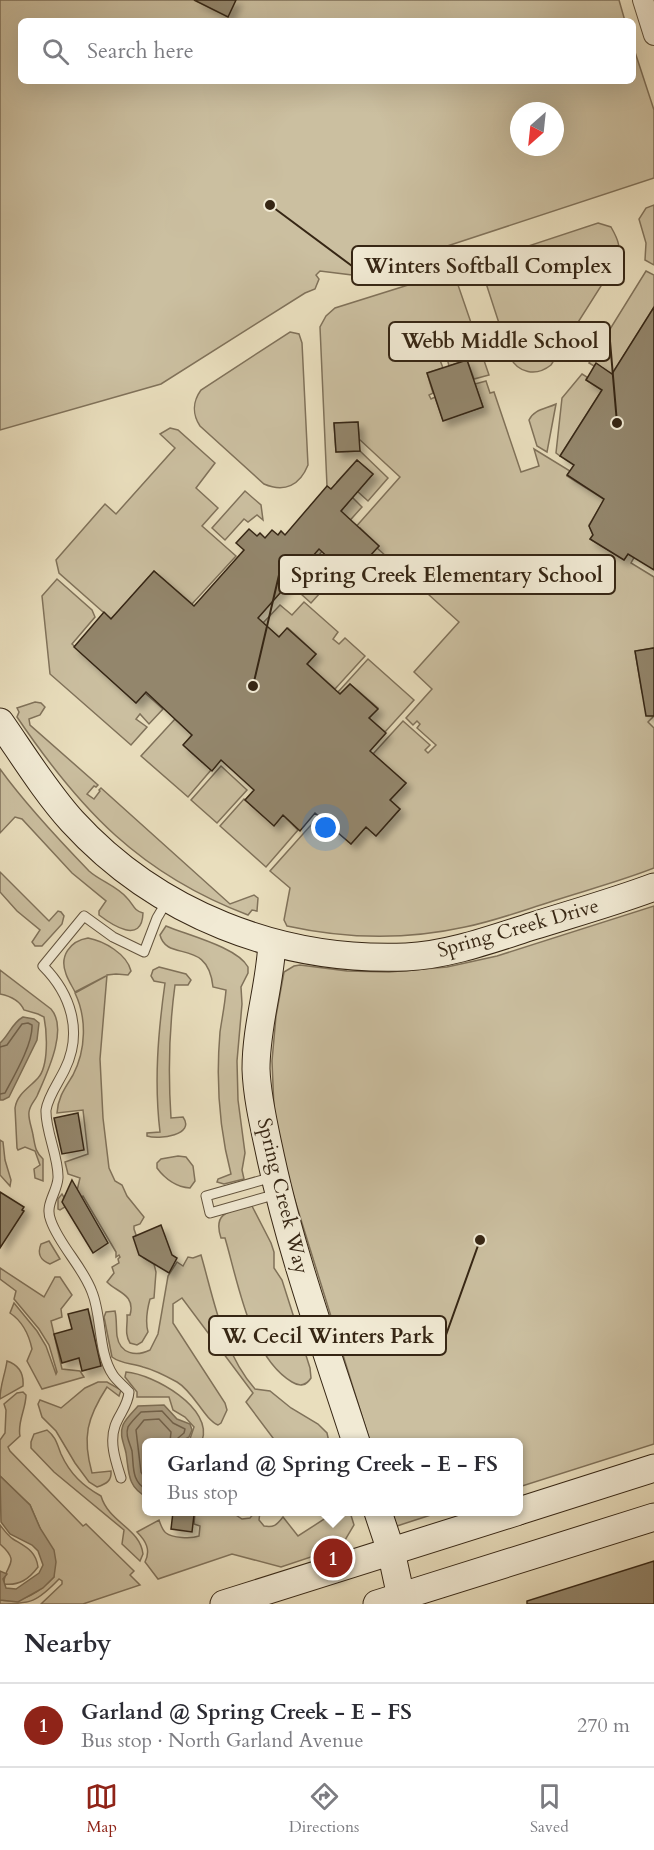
<!DOCTYPE html>
<meta charset="utf-8">
<style>
:root{--surface:#fff;--page:#f7f7f7;--text:#2b2b33;--muted:#7c7c81;--line:#e1e1e2;--accent:#8f2418}
body{margin:0;font-family:Cardo,serif;background:var(--page);color:var(--text)}
.compass{position:absolute;left:510px;top:102px;width:54px;height:54px;border-radius:50%;background:var(--surface);box-shadow:0 6px 24px #0002;rotate:207deg}
.you{position:absolute;left:326px;top:828px;width:21px;height:21px;margin:-15px;border:4px solid #fff;border-radius:50%;background:#1a73e8;box-shadow:0 0 0 9px #1a73e833}
.badge{display:grid;place-items:center;width:39px;height:39px;border-radius:50%;background:var(--accent);color:#fff;font-size:20px;font-weight:700}
.pin{position:absolute;translate:-50% -50%;border:3px solid #fff;box-shadow:0 2px 6px #0006}
.popup{position:absolute;left:142px;top:1438px;width:381px;height:78px;box-sizing:border-box;display:grid;place-content:center;border-radius:9px;background:var(--surface);filter:drop-shadow(0 2px 4px #0005);font-size:20px;white-space:nowrap;color:var(--muted)}
.popup b{font-size:22px;color:var(--text)}
.popup::after{content:'';position:absolute;left:50%;top:100%;margin-left:-12px;border:12px solid transparent;border-top-color:var(--surface)}
.list{margin:0;padding:0;list-style:none}
h2{display:flex;justify-content:space-between;align-items:center;height:78px;margin:0;padding:0 24px;font-size:26px}
h2 small{font-size:20px;font-weight:400;color:var(--muted)}
.list li{display:grid;grid-template-columns:39px 1fr auto;gap:18px;align-items:center;box-sizing:border-box;height:84px;padding:0 24px;border-top:2px solid var(--line)}
.list b{display:block;font-size:22px;white-space:nowrap}
.list p{margin:0;font-size:20px;white-space:nowrap;color:var(--muted)}
.list em{font-size:20px;font-style:normal;color:var(--muted)}
.icon{flex:none;width:33px;height:33px;fill:none;stroke:currentColor;stroke-width:2;stroke-linecap:round;stroke-linejoin:round}
.map{position:relative;flex:none;width:654px;height:1604px;overflow:hidden}
.search{position:absolute;background:var(--surface);box-shadow:0 6px 24px #0002;left:18px;right:18px;top:18px;height:66px;display:flex;align-items:center;gap:15px;box-sizing:border-box;padding:0 21px;border-radius:9px;color:var(--muted);font-size:22px}
.sheet{height:162px;background:var(--surface)}
nav{display:flex;justify-content:space-around;align-items:center;box-sizing:border-box;height:84px;border-top:2px solid var(--line);background:var(--surface);font-size:16px;color:var(--muted)}
nav a{display:grid;justify-items:center;gap:3px}
nav .on{color:var(--accent)}
.map>svg:first-child{display:block}
</style>
<div class="map">
<svg width="654" height="1604" viewBox="0 0 654 1604">
<defs>
<filter id="shadow"><feDropShadow dx="5.5" dy="5.5" stdDeviation="3" flood-color="#0004"/></filter>
</defs>
<rect width="100%" height="100%" fill="#e9debd"/>
<filter id="stains"><feTurbulence type="fractalNoise" baseFrequency=".00333" numOctaves="4"/><feColorMatrix values="0 0 0 0 .2 0 0 0 0 .09 0 0 0 0 .02 0 0 0 .5 -.17"/></filter>
<radialGradient id="worn" r=".72"><stop offset=".6" stop-color="#630" stop-opacity="0"/><stop offset="1" stop-color="#630" stop-opacity=".3"/></radialGradient>
<g fill="#cbbfa0" stroke="#80725a" stroke-width="1.5" fill-rule="evenodd">
<path d="M0,0H619L625,21H21V81H633V46L654,110V178L353,277L352,275L320,271L316,275L319,279L315,289L305,293L161,384L0,430ZM519,111H555V147H519Z"/>
<path d="M654,205V265L645,260L646,243L639,219L646,208Z"/>
<path d="M598,223L611,227C619,241 622,248 615,264L551,365C536,377 518,373 510,357L483,274L485,264L492,258Z"/>
<path d="M646,271L654,275V307L612,374L596,364L594,366L589,363Z"/>
<path d="M447,274L454,277L457,282L489,375L474,379L467,360L449,366L447,358L440,360L443,368L427,373L433,393L429,395L431,399L435,397L443,420L483,407L475,384L486,381L490,393L494,392L521,472L539,466L534,449L570,471L567,476L607,501L601,505L589,525L593,535L590,539L624,560L630,550L636,554L631,563L654,577V648L635,651L642,692L654,716L648,722L654,728V868C621,881 587,890 553,901C524,910 495,921 465,927C406,940 346,939 287,926L284,920L290,888L270,871L319,816L351,844L366,827L376,836L400,809L390,800L406,783L373,754L403,721L430,745L425,750L428,753L436,745L417,728L420,724L417,721L413,725L406,718L432,689L414,672L459,622L377,548L379,546L360,528L346,538L400,477L359,439L358,422L334,423L336,452L360,451L388,478L368,501L357,491L373,474L357,460L337,482L362,507L318,556L312,551L347,503L327,486L320,327L326,316L335,308L440,275Z"/>
<path d="M290,332L299,334L302,343L308,465C300,485 285,493 264,484L200,426C192,414 193,401 201,390Z"/>
<path d="M582,374L587,377L586,380L602,390L560,456L556,453L562,398Z"/>
<path d="M556,404L547,452L537,446L529,420C534,409 546,409 556,404Z"/>
<path d="M170,428L178,430L215,463L196,488L218,508L202,526L236,556L192,604L154,571L111,619L59,573L56,560L105,504L116,514L175,448L160,434Z"/>
<path d="M245,491L261,505L263,520L257,515L248,522L244,519L225,540L212,528Z"/>
<path d="M332,562L341,570L326,587L319,581L314,587L320,593L311,603L301,594L309,586L302,580L317,563L325,570Z"/>
<path d="M57,579L92,610L95,617L72,644L136,703L145,693L163,709L149,724L140,714L136,719L147,727L131,745L50,674L42,596Z"/>
<path d="M304,602L338,632L333,639L339,644L345,638L365,656L335,689L307,664L316,654L288,628L279,637L263,623L280,605L292,615Z"/>
<path d="M368,659L414,700L385,732L369,718L378,708L350,684L340,694L338,692Z"/>
<path d="M35,702L41,703L45,707L40,715L29,719L30,725L98,785L96,787L94,786L87,794L94,799L100,791L99,790L101,788L230,904L254,895L258,898L257,911L252,910L248,915C140,874 80,810 17,717L19,712L17,708Z"/>
<path d="M175,719L192,735L184,746L211,770L188,797L141,756Z"/>
<path d="M221,766L247,790L217,823L191,800Z"/>
<path d="M0,769C26,805 58,839 89,871C100,881 117,886 127,898C134,905 133,910 143,913C142,945 112,925 99,915V911L106,901L72,873L22,819L15,817L0,833Z"/>
<path d="M244,799L274,825L283,815L298,830L266,867L220,826Z"/>
<path d="M0,872L49,921L58,911L61,912L64,916L62,924L42,946H35L32,942L40,930L17,911L0,892Z"/>
<path d="M654,906V1444L519,1487V1442H370L284,1165L274,1109L272,1061L276,1016L284,972L294,966L300,965L347,971L389,972L447,967L497,956Z"/>
<path d="M166,926C187,935 237,947 248,967V973L241,987L242,1004L237,1061L238,1100L245,1153L242,1170L244,1179L224,1184L217,1182L218,1179L231,1174C219,1128 216,1079 220,1032C222,1018 225,1004 226,990L213,987C208,937 167,963 160,935Z"/>
<path d="M88,938C104,941 127,954 131,971L128,975L116,974L107,975L100,1059L103,1118L109,1168L115,1181L122,1185L127,1196L144,1217L140,1224L134,1226V1229L144,1258L154,1264L156,1272L154,1298L150,1299C147,1310 145,1321 148,1332L142,1342L137,1345L130,1343C124,1333 128,1325 127,1315H130C136,1294 116,1292 107,1282L114,1273L112,1267L119,1263L118,1259L120,1257L119,1255L116,1257V1252L83,1196L60,1210L58,1209V1199L62,1194L65,1199H75L80,1178L68,1174L65,1162L88,1154L83,1110L57,1113C58,1097 65,1088 73,1075C86,1050 87,1018 75,993L106,976L75,992C72,986 68,980 66,974C59,956 70,941 88,938Z"/>
<path d="M159,967L186,974L191,980L188,985H175C169,1029 168,1073 171,1118L183,1117C196,1135 159,1140 147,1136V1133L160,1132C154,1082 158,1033 165,983L154,981L151,976L153,970Z"/>
<path d="M0,970L51,1009C69,1029 46,1075 37,1096C34,1102 30,1105 29,1112C28,1119 32,1128 33,1135C35,1145 35,1152 43,1159V1181L35,1178L34,1169L40,1165L35,1151L25,1147L18,1150L17,1148L15,1108C17,1094 29,1088 38,1078C49,1066 47,1032 44,1017L38,1014L24,1010C20,1001 10,996 0,994Z"/>
<path d="M0,1140L3,1142L5,1160L11,1180L10,1186L0,1175Z"/>
<path d="M178,1156L186,1157L193,1166L195,1181L190,1188C177,1187 165,1179 157,1168V1163L161,1159Z"/>
<path d="M252,1206L271,1243L274,1252V1268L282,1280L310,1368L311,1378C306,1386 300,1387 292,1382C250,1357 238,1282 225,1238H221C212,1211 231,1211 252,1206Z"/>
<path d="M49,1241L60,1259L50,1264C40,1260 37,1254 41,1244Z"/>
<path d="M201,1255C214,1300 223,1353 255,1389L270,1391L291,1408L318,1424L327,1433L329,1442H276L246,1402L253,1393L182,1298L173,1304V1323L225,1403L227,1410L221,1423L218,1425C204,1419 194,1392 177,1382C166,1376 155,1370 143,1367C132,1363 121,1364 112,1357L104,1317L106,1312L115,1311C117,1320 116,1327 117,1336C120,1354 136,1357 150,1350L158,1334L168,1276L177,1262L183,1266L188,1257L193,1258Z"/>
<path d="M0,1268L44,1297L55,1277H60L72,1295L61,1309L62,1317L51,1321L62,1369L80,1371L84,1377L42,1389L27,1361L32,1349C29,1335 22,1321 10,1313L14,1303L37,1331L46,1346L56,1374L57,1372L49,1345L39,1329L14,1299L16,1291L0,1279Z"/>
<path d="M7,1361C19,1365 24,1373 23,1386L0,1399C0,1385 5,1375 7,1361Z"/>
<path d="M126,1372C153,1374 214,1408 202,1441L189,1442L194,1427L185,1417L173,1410L169,1397H137V1392L125,1377Z"/>
<path d="M98,1382H107L121,1390L119,1396L107,1387C87,1418 82,1437 92,1473L111,1471C112,1481 106,1484 97,1487L89,1482L75,1463L56,1431L42,1417L38,1404L40,1400L61,1408L85,1388Z"/>
<path d="M23,1392L26,1395C26,1409 17,1422 20,1436L8,1447L10,1451L83,1526L86,1524L134,1571L130,1575L140,1585L83,1604H41L62,1584V1581L59,1579C37,1602 31,1604 0,1604V1600C22,1604 40,1592 54,1577L40,1528L30,1505L0,1476V1440L5,1433L6,1410L4,1404L17,1393Z"/>
<path d="M47,1430C56,1437 57,1444 61,1454C70,1474 83,1486 101,1496C109,1523 140,1528 143,1554L140,1561L122,1544L124,1530L54,1472L31,1448V1442L34,1434Z"/>
<path d="M180,1512H236V1515L242,1519L250,1518L255,1512H260L259,1520L264,1526C275,1528 277,1524 283,1517L298,1536L332,1514L331,1512H350L354,1525L341,1547L281,1567L232,1554L158,1579L145,1562C151,1550 146,1541 137,1532L159,1520C160,1523 163,1531 166,1533C172,1538 191,1539 199,1536L200,1526L194,1524L195,1514Z"/>
<path d="M391,1512H440L397,1526Z"/>
<path d="M0,1525C4,1530 8,1536 13,1539C26,1547 36,1551 38,1567C29,1579 19,1586 4,1584C3,1565 23,1564 0,1544Z"/>
</g>
<g fill="#ac9f84" stroke="#7d6f57" stroke-width="1.5">
<path d="M23,1017L34,1019L39,1023L37,1040L9,1097L3,1100H0V1043C9,1035 12,1023 23,1017Z"/>
<path d="M164,1405L177,1419L190,1424L192,1430L189,1437L183,1440L184,1442H147V1497C127,1487 129,1472 126,1453C124,1443 119,1435 123,1425C126,1418 133,1412 138,1406Z"/>
<path d="M0,1476L30,1505L40,1528L54,1550L56,1562L54,1577L43,1588L18,1602L0,1600V1571L7,1574L3,1579L6,1588L16,1589L39,1573L43,1565L38,1551L32,1545L10,1534L1,1522Z"/>
</g>
<g fill="none" stroke-linecap="round" stroke-linejoin="round">
<g stroke="#71624c" stroke-width="1.5">
<path d="M0,1047L7,1045L22,1024L28,1023L32,1025C33,1044 14,1076 5,1093L0,1094"/>
<path d="M147,1481L141,1472L136,1430L144,1420L159,1419L171,1432L170,1442"/>
<path d="M147,1490C131,1481 134,1467 132,1451C130,1443 125,1436 128,1427C131,1422 136,1417 141,1412L162,1411L173,1423L185,1429L184,1433L178,1438V1442"/>
</g>
</g>
<g fill="#93866c" stroke="#362614" stroke-width="1.5" filter="url(#shadow)">
<path d="M194,0H236L228,17Z"/>
<path d="M654,307V570L628,554L624,560L590,539L593,535L589,526L604,499L567,475L574,465L560,456L602,390L586,380L596,363L612,374Z"/>
<path d="M467,360L483,407L443,421L427,373Z"/>
<path d="M358,422L360,451L336,452L334,423Z"/>
<path d="M357,460L373,474L341,511L379,546L350,578L319,549L258,618L279,637L287,628L316,654L307,664L340,694L350,684L378,709L369,718L386,733L370,751L406,783L390,800L400,809L376,836L366,827L351,844L315,813L300,831L283,815L274,826L245,800L254,790L221,760L212,771L183,745L192,735L146,692L136,703L74,647L104,612L111,619L154,571L194,606L244,550L236,543L249,529L257,536L260,533L265,538L272,530L278,535L281,531L285,535L327,486L331,489Z"/>
<path d="M654,648V716H646L635,651Z"/>
<path d="M78,1113L84,1150L62,1154L54,1118Z"/>
<path d="M72,1180L108,1243L93,1253L62,1202Z"/>
<path d="M0,1192L24,1207L22,1210L24,1211L0,1248Z"/>
<path d="M161,1225L172,1255L177,1258L169,1273L139,1255L133,1237Z"/>
<path d="M88,1309L101,1366L82,1371L79,1358L62,1363L54,1334L72,1329L68,1314Z"/>
<path d="M173,1512L194,1515L192,1532L171,1529Z"/>
<path d="M654,1561V1604H527V1601Z"/>
</g>
<g fill="none" stroke-linecap="round" stroke-linejoin="round">
<g stroke="#63543e" stroke-width="11">
<g id="lane">
<path d="M273,1177L206,1196L210,1213L277,1194"/>
<path d="M121,1478C116,1462 109,1443 115,1426C119,1414 128,1406 129,1392C124,1386 117,1381 113,1375C98,1353 102,1316 92,1292C83,1267 60,1246 51,1221C44,1205 57,1193 58,1178C59,1158 45,1130 46,1110C48,1096 59,1082 65,1069C83,1032 71,994 43,966L84,916L113,937L144,952L157,918L167,901"/>
</g>
</g>
<g stroke="#63543e" stroke-width="22">
<path id="street" d="M643,0L654,35"/>
</g>
<g stroke="#362614" stroke-width="29">
<g id="secondary">
<path d="M0,722C23,755 45,791 72,821C157,914 280,962 406,957C449,955 492,939 533,926C574,913 614,902 654,887"/>
<path d="M272,943C270,986 256,1025 256,1069C257,1099 265,1130 271,1159C292,1255 326,1349 356,1442"/>
<path d="M519,1511L654,1468"/>
<path d="M378,1512L391,1551L401,1597"/>
<path d="M224,1604L516,1512"/>
<path d="M377,1604L654,1517"/>
</g>
</g>
<use href="#lane" stroke="#f1ead4" stroke-width="9"/>
<use href="#street" stroke="#f1ead4" stroke-width="20"/>
<use href="#secondary" stroke="#f1ead4" stroke-width="27"/>
</g>
<g text-anchor="middle" dominant-baseline="central" stroke-width="4.5" stroke-linejoin="round" paint-order="stroke">
<g font-size="20" fill="#362614" stroke="#f1ead4">
<text transform="translate(518 928) rotate(-16)">Spring Creek Drive</text>
<text transform="translate(283 1196) rotate(76)">Spring Creek Way</text>
</g>
</g>
<path fill="none" stroke="#362614" stroke-width="2" d="M270 205L352 266M617 423L610 341M253 686L279 575M480 1240L446 1335"/>
<g fill="#362614" stroke="#f1ead4" stroke-width="2">
<circle cx="270" cy="205" r="6"/>
<circle cx="617" cy="423" r="6"/>
<circle cx="253" cy="686" r="6"/>
<circle cx="480" cy="1240" r="6"/>
</g>
<g fill="#f1ead4" stroke="#362614" stroke-width="2">
<rect x="352" y="246" width="272" height="39" rx="6"/>
<rect x="389" y="322" width="221" height="39" rx="6"/>
<rect x="279" y="555" width="336" height="39" rx="6"/>
<rect x="209" y="1316" width="237" height="39" rx="6"/>
</g>
<g font-size="21" text-anchor="middle" font-weight="bold" fill="#362614">
<text x="488" y="273">Winters Softball Complex</text>
<text x="500" y="348">Webb Middle School</text>
<text x="447" y="582">Spring Creek Elementary School</text>
<text x="328" y="1343">W. Cecil Winters Park</text>
</g>
<rect width="100%" height="100%" filter="url(#stains)"/>
<rect width="100%" height="100%" fill="url(#worn)"/>
</svg>
<svg class="compass" viewBox="-18 -18 36 36"><path d="M0-13l5 13h-10z" fill="#e53935"/><path d="M0 13l5-13h-10z" fill="#7c7c81"/></svg>
<div class="you"></div>
<div class="pin badge" style="left:333px;top:1558px">1</div>
<div class="popup"><b>Garland @ Spring Creek - E - FS</b>Bus stop</div>
<div class="search"><svg class="icon" aria-label="search" viewBox="0 0 24 24"><circle cx="10" cy="10" r="6"/><path d="M15 15l6 6"/></svg>Search here</div>
</div>
<section class="sheet">
<h2>Nearby<small></small></h2>
<ul class="list">
<li><span class="badge">1</span><div><b>Garland @ Spring Creek - E - FS</b><p>Bus stop · North Garland Avenue</p></div><em>270 m</em></li>
</ul>
</section>
<nav>
<a class="on"><svg class="icon" aria-label="map" viewBox="0 0 24 24"><path d="M3 6l6-2 6 2 6-2v14l-6 2-6-2-6 2zM9 4v14M15 6v14"/></svg>Map</a>
<a><svg class="icon" aria-label="directions" viewBox="0 0 24 24"><path d="M12 3l9 9-9 9-9-9zM9 14v-3h6M13 9l2 2-2 2"/></svg>Directions</a>
<a><svg class="icon" aria-label="saved" viewBox="0 0 24 24"><path d="M7 4h10v16l-5-4-5 4z"/></svg>Saved</a>
</nav>
